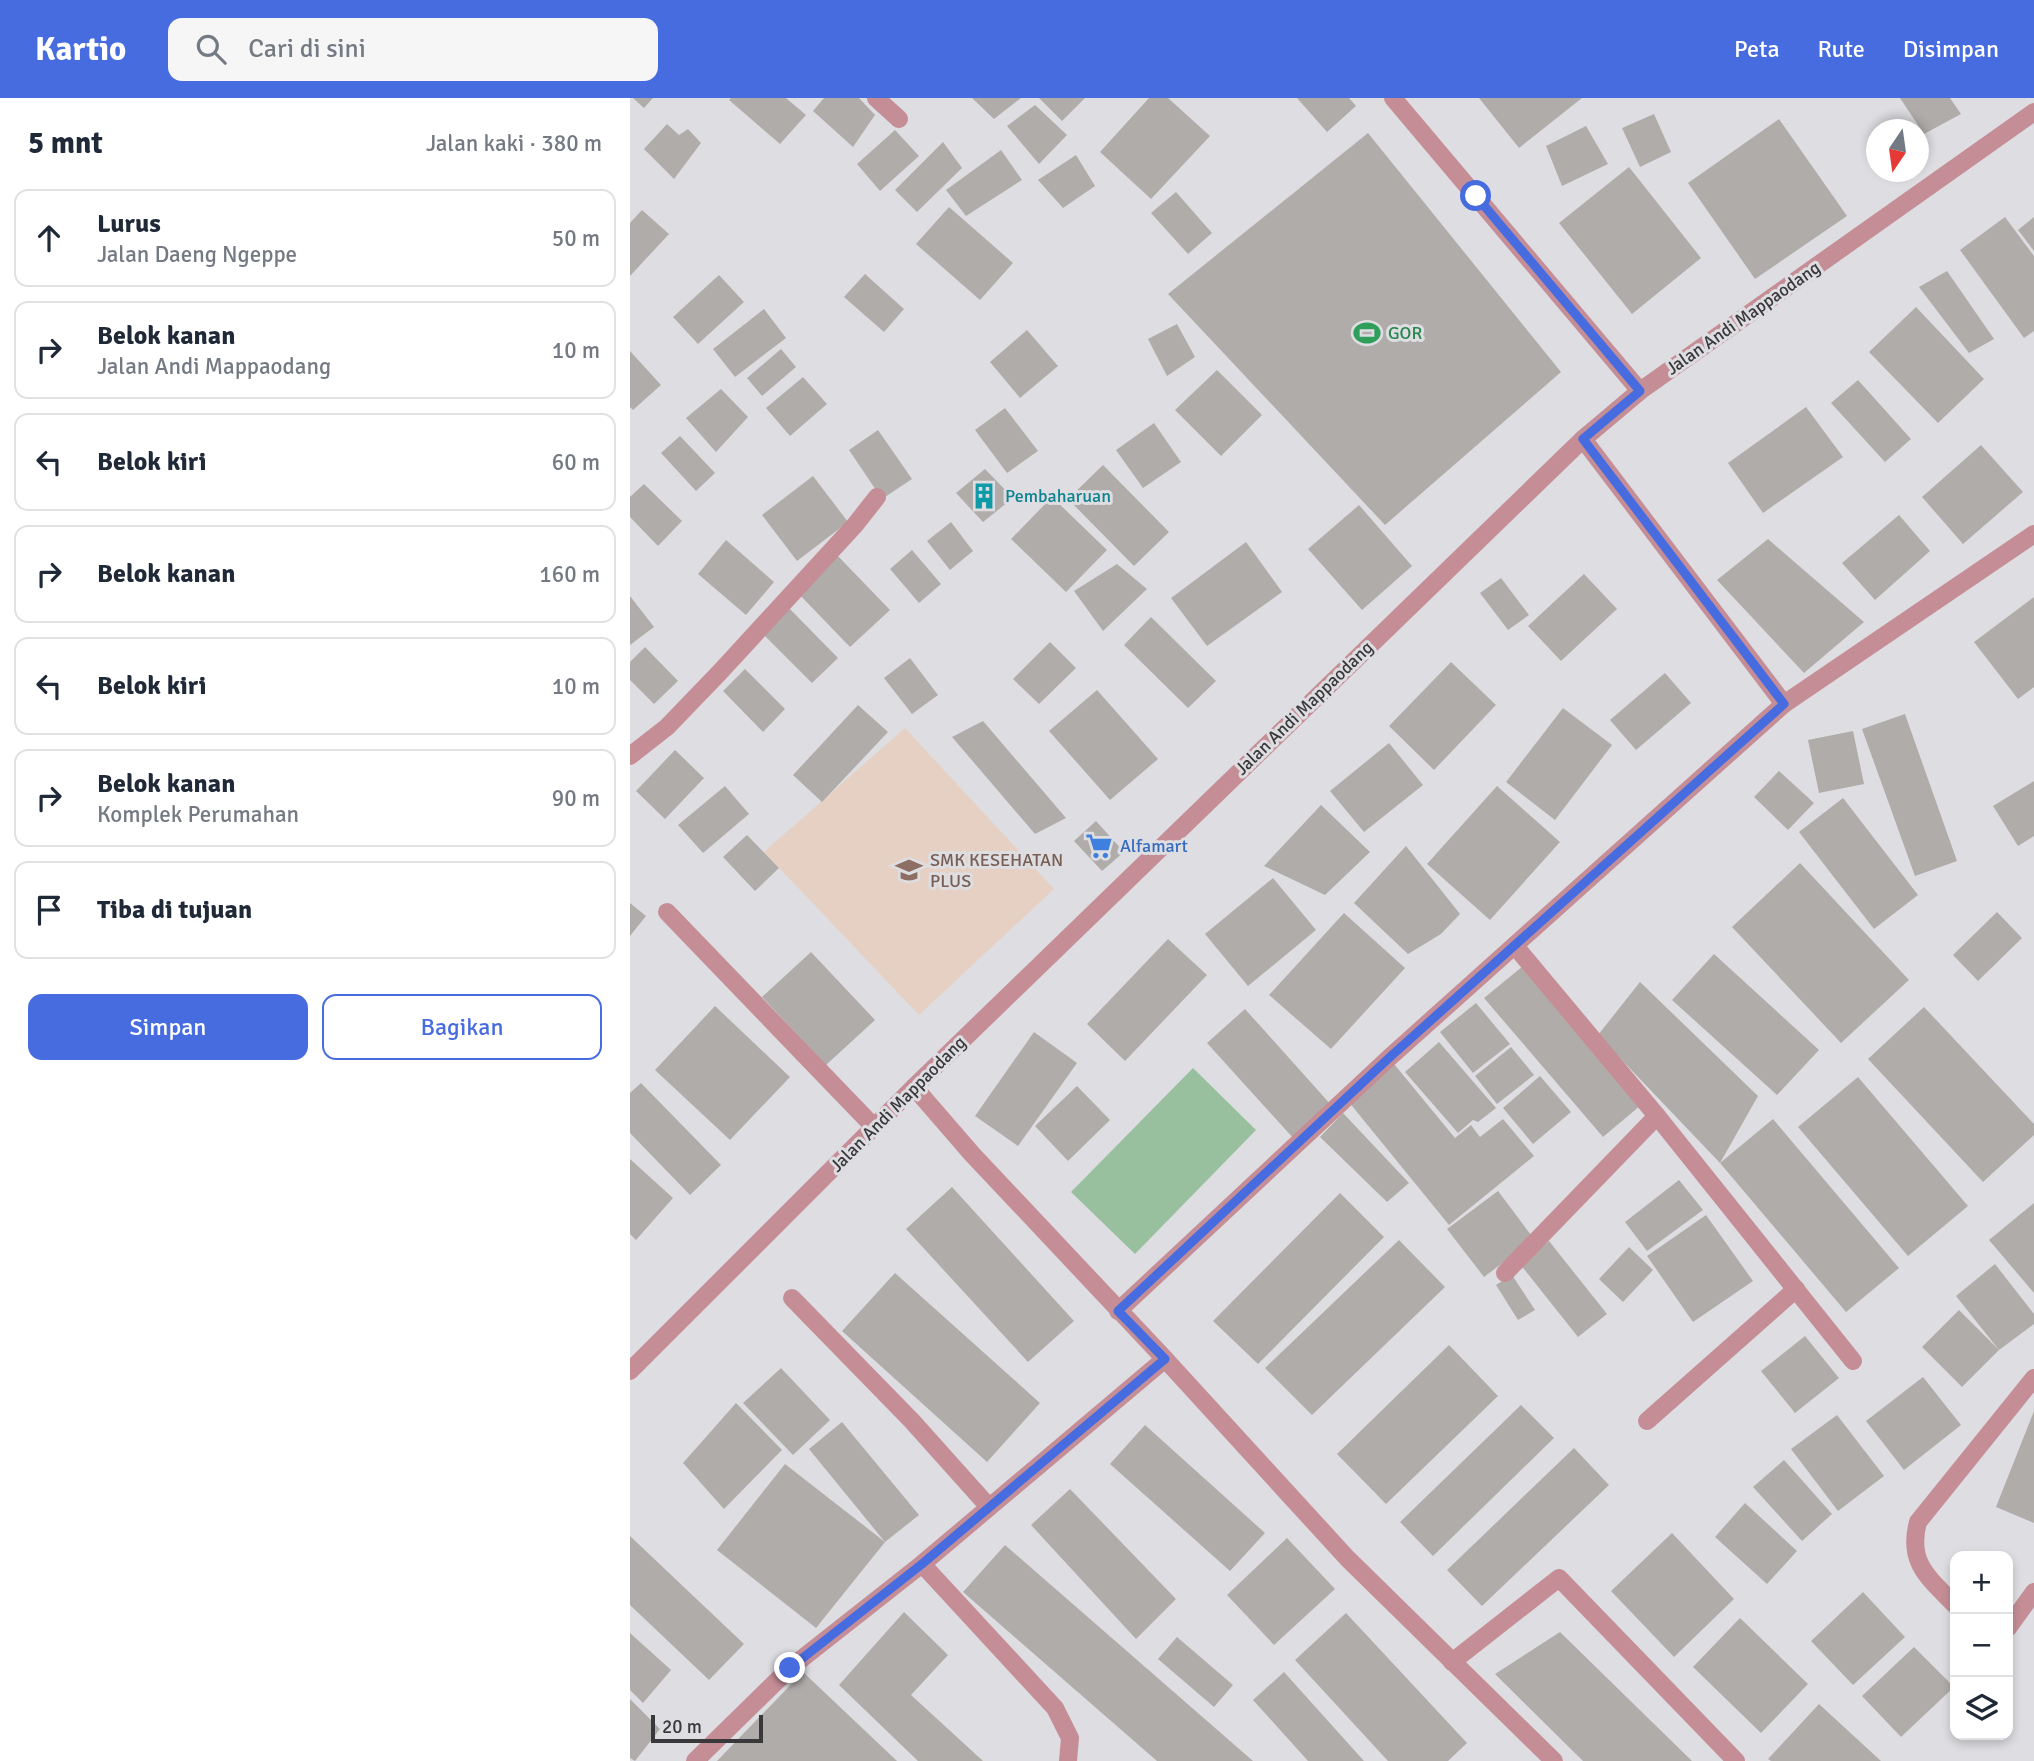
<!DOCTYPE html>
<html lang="id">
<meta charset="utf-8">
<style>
:root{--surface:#fff;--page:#f6f6f7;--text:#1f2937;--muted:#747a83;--line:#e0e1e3;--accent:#476cdf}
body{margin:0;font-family:Signika,sans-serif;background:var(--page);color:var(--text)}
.controls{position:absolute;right:21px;bottom:21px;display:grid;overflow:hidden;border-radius:14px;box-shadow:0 4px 10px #0003}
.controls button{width:63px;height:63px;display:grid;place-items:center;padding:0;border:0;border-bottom:2px solid var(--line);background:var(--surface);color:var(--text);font:35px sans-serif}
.compass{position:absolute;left:1236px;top:21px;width:63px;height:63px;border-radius:50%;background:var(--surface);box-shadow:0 4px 10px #0003;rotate:193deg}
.scale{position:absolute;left:21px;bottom:18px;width:112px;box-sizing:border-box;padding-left:7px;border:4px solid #39393b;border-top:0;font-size:19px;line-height:24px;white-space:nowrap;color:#39393b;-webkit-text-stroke:5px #dedee2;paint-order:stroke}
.stop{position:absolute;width:21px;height:21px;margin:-16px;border:5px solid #476cdf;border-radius:50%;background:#fff}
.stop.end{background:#476cdf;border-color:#fff;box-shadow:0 2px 7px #0008}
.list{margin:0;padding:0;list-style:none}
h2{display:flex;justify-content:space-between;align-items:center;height:91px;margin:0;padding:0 28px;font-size:30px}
h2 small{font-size:23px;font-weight:400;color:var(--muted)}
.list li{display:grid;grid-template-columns:46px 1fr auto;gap:21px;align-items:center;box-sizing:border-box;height:98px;margin:0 14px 14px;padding:0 14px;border:2px solid var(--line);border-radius:14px}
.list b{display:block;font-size:26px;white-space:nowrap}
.list p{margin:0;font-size:23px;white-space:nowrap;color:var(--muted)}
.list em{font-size:23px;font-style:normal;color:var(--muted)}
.actions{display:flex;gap:14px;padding:21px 28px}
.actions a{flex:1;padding:16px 0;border:2px solid var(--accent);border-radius:14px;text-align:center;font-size:24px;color:var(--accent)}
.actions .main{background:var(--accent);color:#fff}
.icon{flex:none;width:38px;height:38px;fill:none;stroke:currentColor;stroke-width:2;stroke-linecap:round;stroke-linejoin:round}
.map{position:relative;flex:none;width:1404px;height:1663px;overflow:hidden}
header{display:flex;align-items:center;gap:42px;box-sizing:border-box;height:98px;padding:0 35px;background:var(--accent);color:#fff}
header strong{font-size:33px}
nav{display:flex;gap:38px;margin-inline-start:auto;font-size:24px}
.search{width:490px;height:63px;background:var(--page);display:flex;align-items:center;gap:18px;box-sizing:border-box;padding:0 24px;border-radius:14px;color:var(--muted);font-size:26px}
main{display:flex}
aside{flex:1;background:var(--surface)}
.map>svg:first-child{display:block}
</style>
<header>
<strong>Kartio</strong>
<div class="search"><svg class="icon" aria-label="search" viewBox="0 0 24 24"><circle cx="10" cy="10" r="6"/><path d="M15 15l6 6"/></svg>Cari di sini</div>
<nav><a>Peta</a><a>Rute</a><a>Disimpan</a></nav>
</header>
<main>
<aside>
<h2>5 mnt<small>Jalan kaki · 380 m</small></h2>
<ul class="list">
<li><svg class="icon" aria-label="ahead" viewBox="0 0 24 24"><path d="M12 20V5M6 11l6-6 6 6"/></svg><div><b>Lurus</b><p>Jalan Daeng Ngeppe</p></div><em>50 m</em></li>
<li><svg class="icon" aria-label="right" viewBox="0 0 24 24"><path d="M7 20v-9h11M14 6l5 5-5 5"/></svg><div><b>Belok kanan</b><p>Jalan Andi Mappaodang</p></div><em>10 m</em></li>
<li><svg class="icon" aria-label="left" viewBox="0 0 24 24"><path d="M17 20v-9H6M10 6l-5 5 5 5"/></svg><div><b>Belok kiri</b></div><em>60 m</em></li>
<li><svg class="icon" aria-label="right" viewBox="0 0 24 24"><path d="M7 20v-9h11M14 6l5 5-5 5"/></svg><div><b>Belok kanan</b></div><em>160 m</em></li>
<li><svg class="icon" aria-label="left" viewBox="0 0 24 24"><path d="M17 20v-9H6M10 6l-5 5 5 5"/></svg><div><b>Belok kiri</b></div><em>10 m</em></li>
<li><svg class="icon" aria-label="right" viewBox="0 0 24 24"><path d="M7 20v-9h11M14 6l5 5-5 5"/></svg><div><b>Belok kanan</b><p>Komplek Perumahan</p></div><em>90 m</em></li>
<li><svg class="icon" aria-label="arrive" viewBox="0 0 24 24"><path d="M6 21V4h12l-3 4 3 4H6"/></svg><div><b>Tiba di tujuan</b></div></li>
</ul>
<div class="actions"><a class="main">Simpan</a><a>Bagikan</a></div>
</aside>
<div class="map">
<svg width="1404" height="1663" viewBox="0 0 1404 1663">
<rect width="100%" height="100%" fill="#dedee2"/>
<path fill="#e5d0c3" d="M275,630L424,791L289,917L134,754Z"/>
<path fill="#98c09e" d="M563,970L626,1032L505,1156L441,1094Z"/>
<g fill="#b0acaa">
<path d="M3,0H23L14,10Z"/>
<path d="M101,0H156L176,17L150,46L99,2Z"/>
<path d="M194,0H229L245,17L223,49L183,13Z"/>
<path d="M342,0H391L364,21Z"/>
<path d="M409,0H455L432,23Z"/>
<path d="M519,0H538L580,38L521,101L470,54Z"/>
<path d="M667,0H719L726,8L697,34Z"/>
<path d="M849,0H952L889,50Z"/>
<path d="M1270,0H1320L1331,16L1294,36Z"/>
<path d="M405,7L437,37L409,66L377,28Z"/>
<path d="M1024,16L1041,54L1010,69L992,30Z"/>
<path d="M1149,21L1217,118L1125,181L1058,85Z"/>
<path d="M37,26L49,37L58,31L71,45L44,81L14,51Z"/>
<path d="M956,28L978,66L932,88L916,48Z"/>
<path d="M265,32L289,58L250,93L227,66Z"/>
<path d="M738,35L931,274L755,427L538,196Z"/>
<path d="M313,44L332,70L287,114L265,92Z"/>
<path d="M371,52L392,82L336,118L316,92Z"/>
<path d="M446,57L465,88L433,110L408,82Z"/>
<path d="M999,69L1071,160L1002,216L929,125Z"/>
<path d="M546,94L582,135L558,156L521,115Z"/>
<path d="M319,109L383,165L350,202L286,146Z"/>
<path d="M12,112L39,136L0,178V125Z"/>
<path d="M1375,119L1404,158V233L1394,240L1330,152Z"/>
<path d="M1404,119V153L1388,132Z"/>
<path d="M1317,173L1364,241L1339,255L1289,189Z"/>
<path d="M235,176L274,211L254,234L214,199Z"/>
<path d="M89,177L114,204L68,246L43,219Z"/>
<path d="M1286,209L1354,281L1308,325L1239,254Z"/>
<path d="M134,211L156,240L105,279L83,251Z"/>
<path d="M547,226L565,259L537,278L518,241Z"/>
<path d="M397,232L428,268L390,300L360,264Z"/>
<path d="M151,251L166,269L132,298L117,280Z"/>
<path d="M0,253L31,287L3,312L0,309Z"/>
<path d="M587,272L632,317L591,358L545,312Z"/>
<path d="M173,279L197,306L160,338L136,310Z"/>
<path d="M1228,282L1281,341L1255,364L1201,305Z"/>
<path d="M91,291L118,319L86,354L56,320Z"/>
<path d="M1176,309L1213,359L1133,415L1098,365Z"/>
<path d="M375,310L408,353L377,375L345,332Z"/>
<path d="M524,325L551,364L513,390L486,352Z"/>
<path d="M248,332L282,381L252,401L219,352Z"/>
<path d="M50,338L85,375L66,393L31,355Z"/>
<path d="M1351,347L1393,394L1333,446L1292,399Z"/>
<path d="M473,367L539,434L504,468L438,401Z"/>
<path d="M355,371L383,400L353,424L326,395Z"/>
<path d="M183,378L218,424L167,463L132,417Z"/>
<path d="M14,386L52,423L28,448L0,419V399Z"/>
<path d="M422,399L477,452L436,494L381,441Z"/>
<path d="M729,407L782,468L732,512L678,451Z"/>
<path d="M1269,417L1300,453L1245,502L1212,465Z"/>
<path d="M321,424L343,453L320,472L297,443Z"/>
<path d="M1138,441L1234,524L1174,575L1087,482Z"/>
<path d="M96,442L144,484L116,517L68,476Z"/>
<path d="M616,444L652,494L577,548L541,500Z"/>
<path d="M282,452L311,486L289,505L260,471Z"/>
<path d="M206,456L260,512L220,549L166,493Z"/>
<path d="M487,466L517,491L473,533L444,493Z"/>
<path d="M954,476L987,511L931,563L898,528Z"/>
<path d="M871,480L899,517L878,532L850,495Z"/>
<path d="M0,498L24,529L0,547Z"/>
<path d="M1404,499V589L1388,601L1344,544Z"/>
<path d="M157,508L208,560L182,585L131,534Z"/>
<path d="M521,519L586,583L558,610L494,547Z"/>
<path d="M420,544L446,570L409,606L383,581Z"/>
<path d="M15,549L48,583L24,606L0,582V564Z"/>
<path d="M280,560L308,597L282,616L254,580Z"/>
<path d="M821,564L866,607L804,672L759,628Z"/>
<path d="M115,571L155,611L133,634L93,593Z"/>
<path d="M1035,575L1061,605L1006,652L980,622Z"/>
<path d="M467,592L528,661L480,702L419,633Z"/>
<path d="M228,607L258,634L192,704L163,677Z"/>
<path d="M933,610L982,647L925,722L876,684Z"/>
<path d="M1275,616L1327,763L1285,778L1232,631Z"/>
<path d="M353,623L436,720L405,736L322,639Z"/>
<path d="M1223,633L1234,686L1189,695L1178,642Z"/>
<path d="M759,645L793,687L734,734L700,693Z"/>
<path d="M45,652L74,680L35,721L6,693Z"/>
<path d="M1149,673L1184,705L1158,732L1124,699Z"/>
<path d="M1404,683V738L1388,748L1363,708Z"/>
<path d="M95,688L119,716L73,755L48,727Z"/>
<path d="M867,688L930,744L860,822L797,766Z"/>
<path d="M1213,700L1288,797L1244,831L1169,734Z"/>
<path d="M691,707L740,754L695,797L634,768Z"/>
<path d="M466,723L494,754L472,773L444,743Z"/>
<path d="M117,737L149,770L125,793L93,759Z"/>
<path d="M776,748L830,816L811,836L778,856L724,805Z"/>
<path d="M1170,765L1279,882L1211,945L1102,829Z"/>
<path d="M643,780L686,832L618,888L575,836Z"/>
<path d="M0,805L16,818L0,838Z"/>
<path d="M1367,814L1392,840L1348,883L1323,857Z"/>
<path d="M714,815L775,870L701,951L639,897Z"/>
<path d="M538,841L577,877L495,963L457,926Z"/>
<path d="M181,854L245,922L196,967L132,899Z"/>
<path d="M1084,856L1189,952L1147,997L1042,902Z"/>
<path d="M893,868L1011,1007L973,1039L854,900Z"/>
<path d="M1010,884L1128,998L1090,1065L968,937Z"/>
<path d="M846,905L880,946L843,975L810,934Z"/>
<path d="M85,908L160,979L100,1042L25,972Z"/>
<path d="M1294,909L1404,1026V1037L1353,1084L1238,961Z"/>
<path d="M615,911L702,1008L664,1041L577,945Z"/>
<path d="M404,934L447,965L388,1048L345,1018Z"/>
<path d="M809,944L866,1010L848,1024L843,1022L828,1035L775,974Z"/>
<path d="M881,949L904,977L867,1006L845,978Z"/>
<path d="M764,966L825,1040L841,1027L850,1039L873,1021L904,1058L819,1127L718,1003Z"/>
<path d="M910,978L941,1014L903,1046L873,1010Z"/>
<path d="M1228,979L1338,1108L1278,1158L1168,1029Z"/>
<path d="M11,985L91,1067L60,1097L0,1035V995Z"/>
<path d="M447,988L480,1022L438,1063L405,1028Z"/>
<path d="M713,1015L779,1085L757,1104L690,1039Z"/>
<path d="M1143,1021L1269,1170L1216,1214L1090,1065Z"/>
<path d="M0,1061L43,1100L6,1142L0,1136Z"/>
<path d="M1049,1082L1073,1112L1017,1153L995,1124Z"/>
<path d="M322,1089L444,1223L398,1264L276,1131Z"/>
<path d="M868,1093L904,1141L854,1179L817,1131Z"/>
<path d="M710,1095L754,1139L628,1266L583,1223Z"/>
<path d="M1404,1105V1195L1359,1142Z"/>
<path d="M1076,1117L1123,1183L1063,1224L1017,1158Z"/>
<path d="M769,1142L815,1189L682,1317L635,1270Z"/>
<path d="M919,1143L977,1216L948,1239L890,1166Z"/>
<path d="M999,1149L1023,1172L993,1204L969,1181Z"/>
<path d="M1365,1166L1404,1216V1226L1369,1252L1326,1198Z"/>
<path d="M265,1175L410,1305L357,1364L212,1233Z"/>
<path d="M882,1177L905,1212L888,1222L866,1187Z"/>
<path d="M1329,1212L1369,1252L1332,1289L1292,1249Z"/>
<path d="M1175,1238L1209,1280L1165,1315L1131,1273Z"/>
<path d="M819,1247L868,1298L756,1406L707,1356Z"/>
<path d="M151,1270L200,1322L163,1357L113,1305Z"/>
<path d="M1293,1279L1331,1327L1274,1372L1236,1323Z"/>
<path d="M106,1305L152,1352L94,1411L53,1365Z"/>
<path d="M891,1307L924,1340L803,1458L770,1424Z"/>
<path d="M1404,1313V1425L1366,1409Z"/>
<path d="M1207,1317L1254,1378L1208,1413L1161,1351Z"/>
<path d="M212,1324L289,1417L255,1444L179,1351Z"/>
<path d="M515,1327L635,1435L600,1473L480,1366Z"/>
<path d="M944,1350L979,1387L852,1508L817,1472Z"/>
<path d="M1154,1362L1202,1416L1172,1443L1123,1389Z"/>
<path d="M155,1366L255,1444L186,1530L87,1452Z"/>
<path d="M440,1391L546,1501L506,1541L401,1427Z"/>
<path d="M1115,1405L1167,1453L1137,1486L1085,1439Z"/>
<path d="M1042,1435L1104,1501L1044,1559L981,1493Z"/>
<path d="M0,1438L114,1546L79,1582L0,1507Z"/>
<path d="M657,1440L705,1491L644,1547L597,1497Z"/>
<path d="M375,1447L623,1663H527L333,1494Z"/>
<path d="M1233,1494L1275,1539L1223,1587L1181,1543Z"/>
<path d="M274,1514L318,1557L281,1597L353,1663H288L209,1587Z"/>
<path d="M716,1515L837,1645L818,1663H758L665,1562Z"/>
<path d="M1110,1520L1178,1586L1131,1635L1063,1569Z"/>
<path d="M930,1534L1062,1663H953L865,1576Z"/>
<path d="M0,1535L41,1572L13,1605L0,1592Z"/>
<path d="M547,1539L603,1587L584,1609L528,1561Z"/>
<path d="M1284,1549L1324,1589L1271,1639L1232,1598Z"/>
<path d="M173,1574L267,1663H87Z"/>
<path d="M654,1574L734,1663H678L623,1602Z"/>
<path d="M0,1601L30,1631L5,1663L0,1660Z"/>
<path d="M1189,1606L1251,1663H1141L1138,1661Z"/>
</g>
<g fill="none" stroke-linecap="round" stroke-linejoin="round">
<g stroke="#c58e97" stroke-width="18">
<path d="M535,1261L717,1460L924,1663"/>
<path d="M292,1466L425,1610L440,1640L438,1663"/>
<path d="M822,1564L929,1480L1106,1663"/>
</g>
<g stroke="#c58e97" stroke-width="18">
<path d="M246,0L269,21"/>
<path d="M953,341L1154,606L1404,436"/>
<path d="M0,658L37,629L90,574L225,427L247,399"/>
<path d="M37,814L244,1029"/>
<path d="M885,848L1027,1018L1223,1263"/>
<path d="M875,1175L1027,1018"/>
<path d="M162,1200L282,1323L359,1409"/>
<path d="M488,1213L760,959L1154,606"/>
<path d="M1017,1323L1166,1191"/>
<path d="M1325,1507C1299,1480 1277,1465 1288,1424L1404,1280"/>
<path d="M1378,1530L1404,1494"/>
<path d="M65,1663L160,1570L292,1466L535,1261L342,1056L284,989"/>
</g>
<g stroke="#c58e97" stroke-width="18">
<path d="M763,0L1010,293"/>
<path d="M0,1273L284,989L953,341L1010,293L1404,14"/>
</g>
</g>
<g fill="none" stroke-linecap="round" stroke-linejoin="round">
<path stroke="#476cdf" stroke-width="9" d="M160,1570L292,1466L535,1261L488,1213L760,959L1154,606L953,341L1010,293L846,98"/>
</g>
<defs>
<g id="stadium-bare" transform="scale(2.1)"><path d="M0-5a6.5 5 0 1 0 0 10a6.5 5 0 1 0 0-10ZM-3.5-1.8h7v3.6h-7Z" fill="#2e9e5b" stroke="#dedee2" stroke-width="2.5" paint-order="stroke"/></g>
<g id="building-bare" transform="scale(2.1)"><path d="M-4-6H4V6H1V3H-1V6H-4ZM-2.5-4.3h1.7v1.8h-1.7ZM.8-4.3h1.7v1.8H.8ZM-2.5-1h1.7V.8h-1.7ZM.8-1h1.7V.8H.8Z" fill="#0f9aa8" stroke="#dedee2" stroke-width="2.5" paint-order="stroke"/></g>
<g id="supermarket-bare" transform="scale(2.1)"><path d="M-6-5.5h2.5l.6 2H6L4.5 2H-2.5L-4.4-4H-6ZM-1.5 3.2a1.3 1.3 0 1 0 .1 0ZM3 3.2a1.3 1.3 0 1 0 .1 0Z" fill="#3f7fe0" stroke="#dedee2" stroke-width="2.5" paint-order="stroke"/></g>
<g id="school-bare" transform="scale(2.1)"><path d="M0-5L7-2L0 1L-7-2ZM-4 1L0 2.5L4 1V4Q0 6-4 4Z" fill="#8d6e63" stroke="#dedee2" stroke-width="2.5" paint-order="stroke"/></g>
</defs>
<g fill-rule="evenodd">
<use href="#stadium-bare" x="737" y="235"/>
<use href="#building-bare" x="354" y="398"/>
<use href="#supermarket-bare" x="469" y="748"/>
<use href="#school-bare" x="279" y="772"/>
</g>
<g text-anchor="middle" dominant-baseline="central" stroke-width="6" stroke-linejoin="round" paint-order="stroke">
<g font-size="18" fill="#39393b" stroke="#dedee2">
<text transform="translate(1113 220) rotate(-35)">Jalan Andi Mappaodang</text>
<text transform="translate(674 610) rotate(-44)">Jalan Andi Mappaodang</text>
<text transform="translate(268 1006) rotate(-45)">Jalan Andi Mappaodang</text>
</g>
<g font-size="18" fill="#27864d" stroke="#dedee2" text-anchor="start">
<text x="758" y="235">GOR</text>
</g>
<g font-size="18" fill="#0d838f" stroke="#dedee2" text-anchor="start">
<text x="375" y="398">Pembaharuan</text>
</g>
<g font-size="18" fill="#366cbe" stroke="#dedee2" text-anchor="start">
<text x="490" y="748">Alfamart</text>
</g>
<g font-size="18" fill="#785e54" stroke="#dedee2" text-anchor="start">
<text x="300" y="762">SMK KESEHATAN<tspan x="300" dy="21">PLUS</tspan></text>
</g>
</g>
</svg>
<div class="controls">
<button>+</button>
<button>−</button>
<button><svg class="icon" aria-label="layers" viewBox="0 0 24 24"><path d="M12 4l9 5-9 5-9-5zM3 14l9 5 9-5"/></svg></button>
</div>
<svg class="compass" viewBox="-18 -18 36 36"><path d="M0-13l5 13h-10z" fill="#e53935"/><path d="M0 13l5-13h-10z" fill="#747a83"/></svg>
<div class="scale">20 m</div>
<div class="stop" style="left:846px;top:98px"></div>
<div class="stop end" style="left:160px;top:1570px"></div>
</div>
</main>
